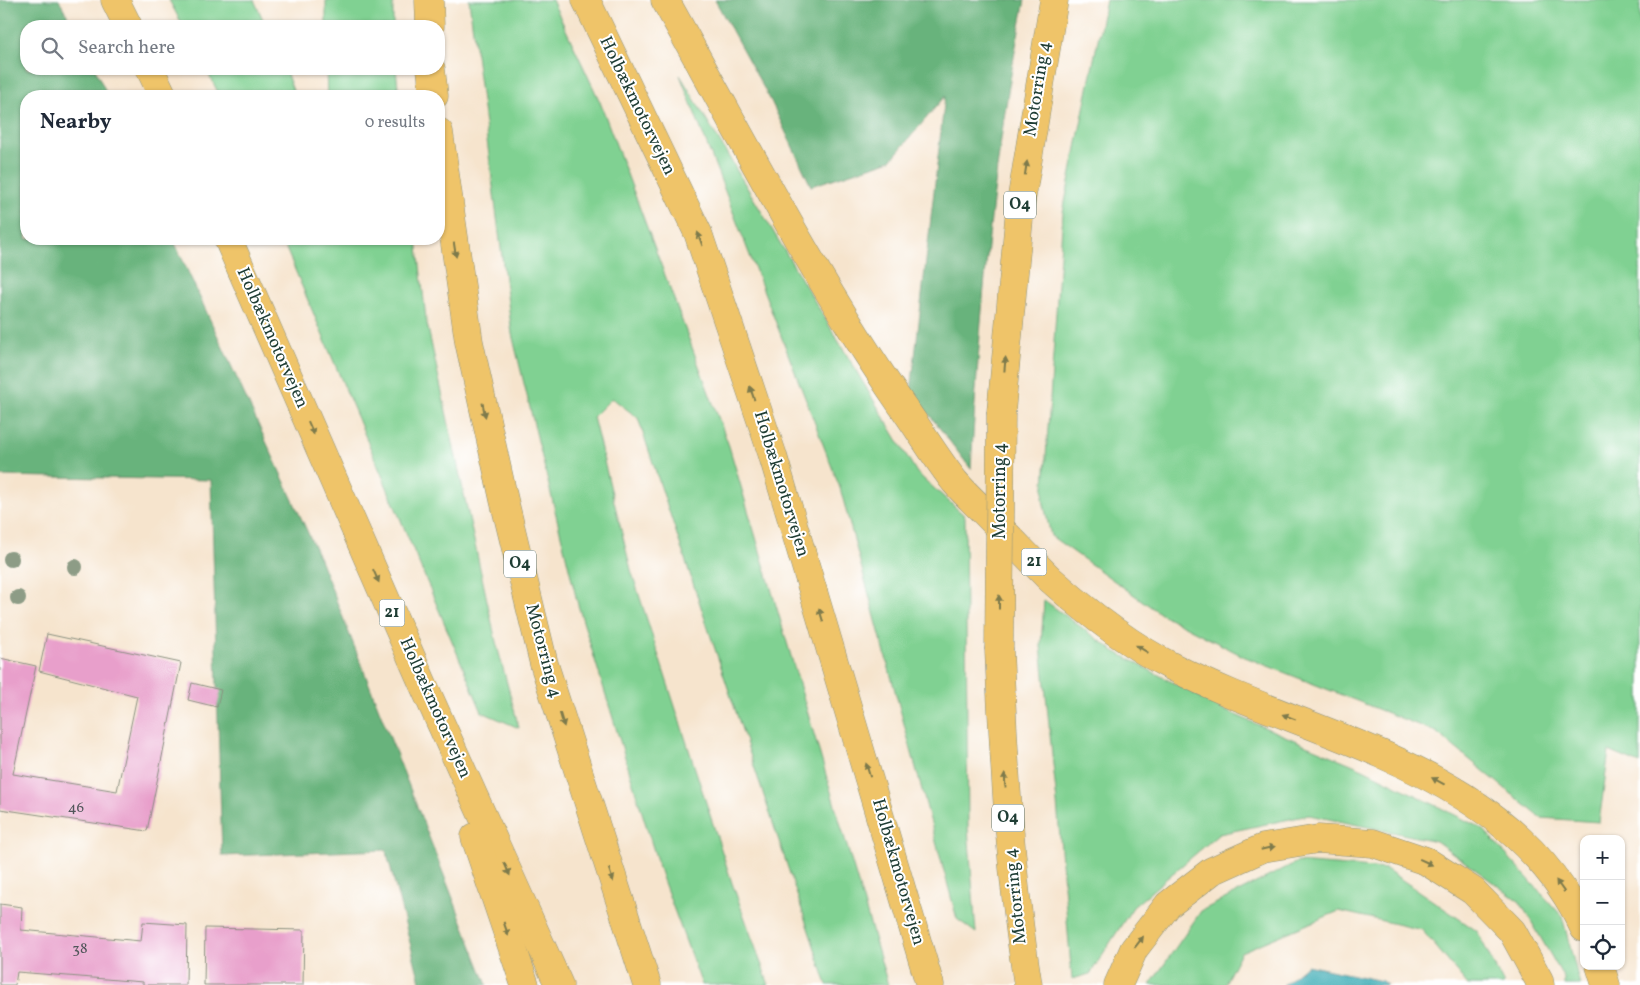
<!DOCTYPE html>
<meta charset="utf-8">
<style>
:root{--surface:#fff;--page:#f2f2f3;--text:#1f2937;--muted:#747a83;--line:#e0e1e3}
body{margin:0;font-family:Vollkorn,serif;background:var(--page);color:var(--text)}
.controls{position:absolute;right:15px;bottom:15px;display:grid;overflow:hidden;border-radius:10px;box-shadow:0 1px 4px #0004}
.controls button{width:45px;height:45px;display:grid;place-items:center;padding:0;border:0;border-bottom:1px solid var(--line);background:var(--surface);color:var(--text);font:25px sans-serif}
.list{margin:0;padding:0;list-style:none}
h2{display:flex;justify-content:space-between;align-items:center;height:65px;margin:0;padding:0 20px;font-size:21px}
h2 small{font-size:16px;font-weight:400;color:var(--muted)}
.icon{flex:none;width:28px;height:28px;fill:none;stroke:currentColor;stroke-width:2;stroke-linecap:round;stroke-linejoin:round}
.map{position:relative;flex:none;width:1640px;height:985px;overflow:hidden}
.search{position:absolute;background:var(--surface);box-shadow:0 1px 4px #0004;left:20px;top:20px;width:425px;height:55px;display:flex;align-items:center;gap:12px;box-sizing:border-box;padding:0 18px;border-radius:20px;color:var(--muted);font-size:19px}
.panel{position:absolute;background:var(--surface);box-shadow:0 1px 4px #0004;left:20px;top:90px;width:425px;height:155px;border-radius:20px}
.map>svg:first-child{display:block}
</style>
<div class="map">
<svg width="1640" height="985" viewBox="0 0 1640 985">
<rect width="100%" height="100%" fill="#fff"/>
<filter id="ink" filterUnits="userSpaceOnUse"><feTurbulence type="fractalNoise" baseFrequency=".02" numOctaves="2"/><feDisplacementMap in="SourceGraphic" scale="10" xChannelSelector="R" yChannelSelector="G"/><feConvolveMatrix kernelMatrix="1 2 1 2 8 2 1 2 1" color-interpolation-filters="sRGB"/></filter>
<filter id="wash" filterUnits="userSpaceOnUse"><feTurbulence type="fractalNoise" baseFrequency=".0096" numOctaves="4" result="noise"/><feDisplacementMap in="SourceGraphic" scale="20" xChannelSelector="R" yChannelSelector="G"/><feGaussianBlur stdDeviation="1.12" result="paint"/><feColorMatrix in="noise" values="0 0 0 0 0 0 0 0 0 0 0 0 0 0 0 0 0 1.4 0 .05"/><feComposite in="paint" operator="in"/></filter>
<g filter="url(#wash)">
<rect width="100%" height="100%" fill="#f6e4cd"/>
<g fill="#80d192" stroke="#508763">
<path d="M169,0H254L266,26H183Z"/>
<rect x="326" y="0" width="67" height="26"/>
<path d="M469,0H552L600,102L729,446L888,985H827L638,418L612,398L593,417L631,570L732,883L769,985H702L662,877L578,605L512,334Z"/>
<path d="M1106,0H1640V764L1609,751L1599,822L1541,818L1436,732L1245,657L1161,614L1051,536L1043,500L1063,212Z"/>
<path d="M206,69H285L295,96H220Z"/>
<path d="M326,69H396L399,96H327Z"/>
<path d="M680,75L917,473L965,516L968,828L976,933L957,919L840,488Z"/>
<path d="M282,239H417L426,319L496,642L519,728L482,712Z"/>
<path d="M1044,600L1114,651L1226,711L1363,769L1483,829L1562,916L1580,985H1564V978L1520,902L1436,841L1309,815L1219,834L1133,907L1090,974L1072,979L1057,803L1041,646Z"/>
<path d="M1297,862L1386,869L1477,931L1504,985H1468L1422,930L1339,911L1241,952L1224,985H1150L1201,911Z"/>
</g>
<g fill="#68b37c" stroke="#447858">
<path d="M0,0H59L73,26H26V69H95L108,96H26V239H173L320,559L487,985H421L386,850L222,856L211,480L0,476Z"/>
<path d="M715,0H1025C993,154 980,312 971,469L911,391L945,96L891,160L811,186L771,101Z"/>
</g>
<path fill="#39aab4" stroke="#2c7474" d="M1307,965L1382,981L1387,985H1283Z"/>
<g id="blocks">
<g fill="#e89fcb">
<path d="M47,634L181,663L147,831L0,809V658L36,666L13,774L117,791L137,696L39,671Z"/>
<path d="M192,683L221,690L217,707L188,700Z"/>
<path d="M0,904L22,907L21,930L141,941L143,922L187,925L186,985H143V982L17,972L15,985H0Z"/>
<path d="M205,928L304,930L303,985H204Z"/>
</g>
</g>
</g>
<g filter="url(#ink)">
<use href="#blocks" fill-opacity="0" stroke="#8a9080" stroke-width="1"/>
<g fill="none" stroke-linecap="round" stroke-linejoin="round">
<g stroke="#8a9080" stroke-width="29">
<g id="highway">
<path d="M115,0L128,26"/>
<path d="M429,0L430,26"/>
<path d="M586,0L698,233L772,453L930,985"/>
<path d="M665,0C741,136 812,275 901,404C919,429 936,458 955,482C967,496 981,508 993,521C1012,540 1031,560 1050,579C1087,612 1127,644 1171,666C1314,740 1510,766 1584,928"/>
<path d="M150,69L163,96"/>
<path d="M431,69L434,96"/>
<path d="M439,132L469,342L504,500L544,664L647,985"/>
<path d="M228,239L423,684L559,985"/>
<path d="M1001,412L1020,208L1054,0"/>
<path d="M999,650C1004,762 1010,874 1028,985"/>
<path d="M475,837L525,985"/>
<path d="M1600,966L1606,985"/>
<path d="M1118,985L1134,949L1168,905L1212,871L1263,848L1318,839L1373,843L1426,861L1473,891L1512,931L1539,980L1540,985"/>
</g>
</g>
<use href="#highway" stroke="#efc469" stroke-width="28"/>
<g stroke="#8a9080" stroke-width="29" stroke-linecap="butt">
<path id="highway-bridge" d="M999,650L1001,412"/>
</g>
<use href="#highway-bridge" stroke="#efc469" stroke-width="28"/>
</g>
<g fill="#8d9c86">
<circle cx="11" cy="559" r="8"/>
<circle cx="75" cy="567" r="8"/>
<circle cx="18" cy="598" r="8"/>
</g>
<defs><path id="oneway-solid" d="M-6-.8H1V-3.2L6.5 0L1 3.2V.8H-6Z" transform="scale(1.25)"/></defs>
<g fill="#7d7a4c">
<use href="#oneway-solid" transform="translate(1026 168) rotate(-81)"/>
<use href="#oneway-solid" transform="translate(700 239) rotate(-110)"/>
<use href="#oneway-solid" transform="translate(455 250) rotate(81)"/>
<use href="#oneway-solid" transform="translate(1005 364) rotate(-85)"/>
<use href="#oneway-solid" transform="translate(752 393) rotate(-109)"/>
<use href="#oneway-solid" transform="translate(484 410) rotate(78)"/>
<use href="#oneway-solid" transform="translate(311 428) rotate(66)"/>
<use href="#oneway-solid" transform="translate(376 576) rotate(66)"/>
<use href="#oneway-solid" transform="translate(999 602) rotate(-90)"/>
<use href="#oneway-solid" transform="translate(821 615) rotate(-107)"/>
<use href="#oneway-solid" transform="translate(1142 649) rotate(-149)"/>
<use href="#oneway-solid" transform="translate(1289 717) rotate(-159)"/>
<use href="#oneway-solid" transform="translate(562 720) rotate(73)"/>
<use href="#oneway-solid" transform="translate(868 770) rotate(-107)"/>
<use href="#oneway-solid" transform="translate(1005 780) rotate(-93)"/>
<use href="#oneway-solid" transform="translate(1438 781) rotate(-152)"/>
<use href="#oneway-solid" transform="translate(1268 848) rotate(-13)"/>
<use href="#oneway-solid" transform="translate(1426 862) rotate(25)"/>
<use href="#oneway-solid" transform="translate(507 869) rotate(66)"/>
<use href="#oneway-solid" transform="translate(611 875) rotate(72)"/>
<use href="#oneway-solid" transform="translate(1560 886) rotate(-125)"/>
<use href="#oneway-solid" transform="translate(506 929) rotate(71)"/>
<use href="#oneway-solid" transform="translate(1139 942) rotate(-52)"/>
</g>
</g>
<g text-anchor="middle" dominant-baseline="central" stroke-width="4" stroke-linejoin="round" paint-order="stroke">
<g font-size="15" fill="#51565a">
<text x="76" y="808">46</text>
<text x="80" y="949">38</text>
</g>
<g fill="#fff" stroke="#627771" stroke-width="1">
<rect x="1004" y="191.5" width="32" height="27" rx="4"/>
<rect x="1021.5" y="548.5" width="25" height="27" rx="4"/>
<rect x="504" y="550.5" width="32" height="27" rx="4"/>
<rect x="379.5" y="599.5" width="25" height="27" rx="4"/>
<rect x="992" y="804.5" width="32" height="27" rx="4"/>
</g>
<g font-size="16" font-weight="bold" fill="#1f3d34">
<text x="1020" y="205">O4</text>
<text x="1034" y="562">21</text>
<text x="520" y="564">O4</text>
<text x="392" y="613">21</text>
<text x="1008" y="818">O4</text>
</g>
<g font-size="18" fill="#1f3d34" stroke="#fff">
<text transform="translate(1038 89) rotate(-81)">Motorring 4</text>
<text transform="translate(637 106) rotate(64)">Holbækmotorvejen</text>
<text transform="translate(272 338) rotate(66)">Holbækmotorvejen</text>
<text transform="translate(781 484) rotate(73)">Holbækmotorvejen</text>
<text transform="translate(1000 491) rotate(-90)">Motorring 4</text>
<text transform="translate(543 651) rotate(75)">Motorring 4</text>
<text transform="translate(435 708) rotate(66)">Holbækmotorvejen</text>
<text transform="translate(898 872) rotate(74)">Holbækmotorvejen</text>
<text transform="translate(1016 896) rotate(-96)">Motorring 4</text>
</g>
</g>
</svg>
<div class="controls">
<button>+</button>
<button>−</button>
<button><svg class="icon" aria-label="locate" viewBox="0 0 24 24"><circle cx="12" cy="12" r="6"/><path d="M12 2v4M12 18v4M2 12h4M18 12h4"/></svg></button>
</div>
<div class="search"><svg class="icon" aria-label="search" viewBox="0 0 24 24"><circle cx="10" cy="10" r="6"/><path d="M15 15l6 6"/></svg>Search here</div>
<section class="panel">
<h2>Nearby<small>0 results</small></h2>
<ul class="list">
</ul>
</section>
</div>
